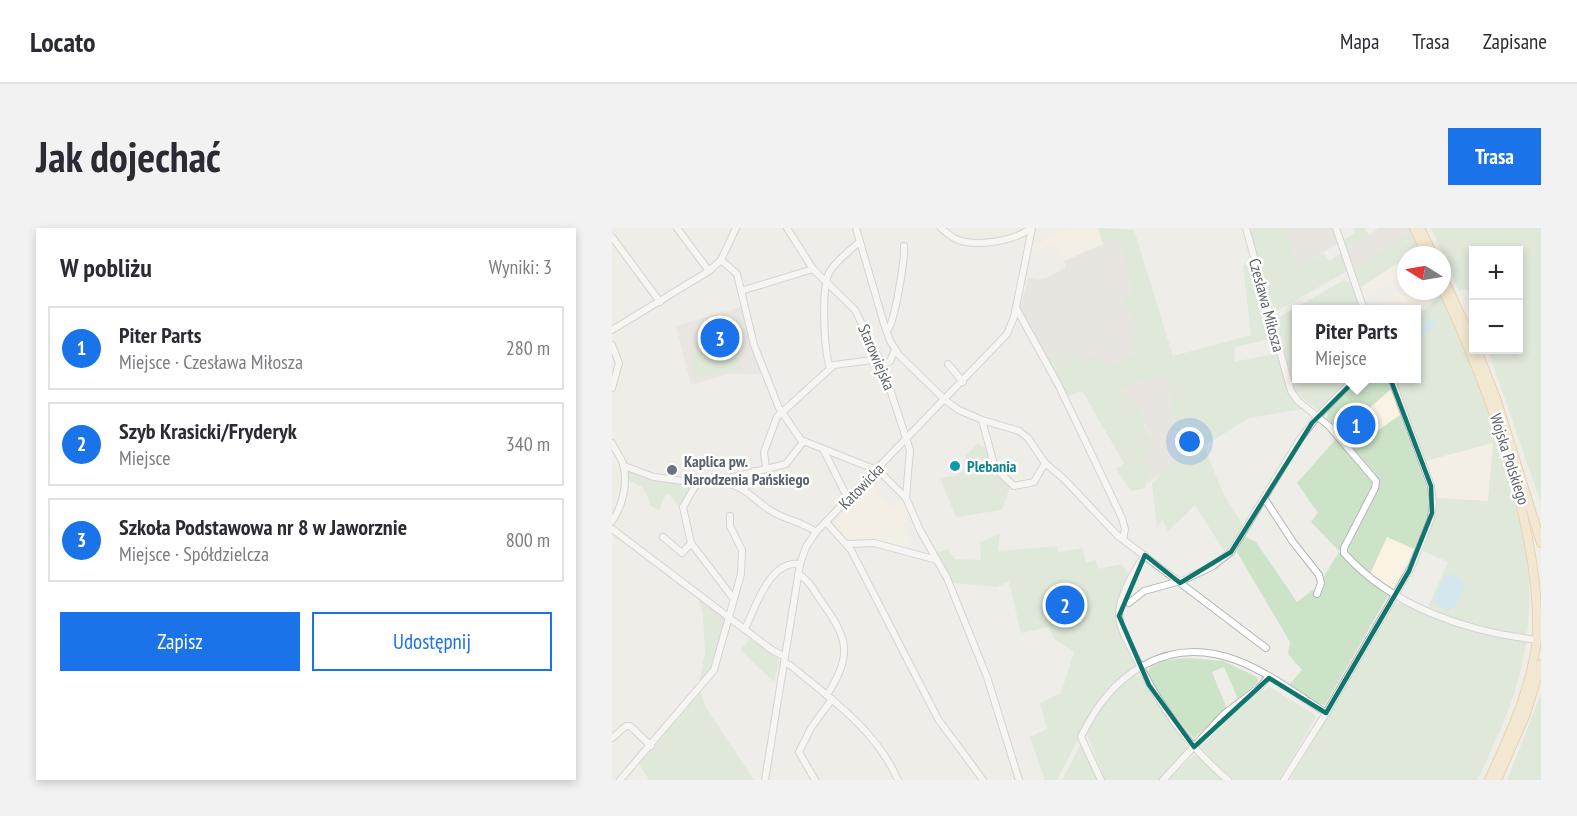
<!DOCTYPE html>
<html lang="pl">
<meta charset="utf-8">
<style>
:root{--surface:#fff;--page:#f2f2f3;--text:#2b2b33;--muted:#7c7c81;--line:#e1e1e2;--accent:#1a73e8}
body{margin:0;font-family:"PT Sans Narrow",sans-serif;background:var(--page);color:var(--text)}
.controls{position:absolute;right:18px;top:18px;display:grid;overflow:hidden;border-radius:0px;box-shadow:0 3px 9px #0003}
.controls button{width:54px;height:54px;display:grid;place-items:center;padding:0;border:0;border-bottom:2px solid var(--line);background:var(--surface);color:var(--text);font:30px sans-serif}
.compass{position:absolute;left:785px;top:18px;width:54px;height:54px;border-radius:50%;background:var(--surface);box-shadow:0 3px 9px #0003;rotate:281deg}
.you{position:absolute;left:578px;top:214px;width:21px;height:21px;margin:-15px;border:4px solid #fff;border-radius:50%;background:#1a73e8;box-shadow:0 0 0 9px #1a73e833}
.badge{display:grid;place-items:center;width:39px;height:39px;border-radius:50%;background:var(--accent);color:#fff;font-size:20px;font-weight:700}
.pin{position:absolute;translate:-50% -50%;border:3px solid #fff;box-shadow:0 2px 6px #0006}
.popup{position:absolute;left:680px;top:77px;width:129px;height:78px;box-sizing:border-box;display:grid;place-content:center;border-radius:0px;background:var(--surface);filter:drop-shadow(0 2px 4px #0005);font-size:20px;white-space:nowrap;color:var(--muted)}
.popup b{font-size:22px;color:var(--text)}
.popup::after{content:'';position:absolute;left:50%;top:100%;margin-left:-12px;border:12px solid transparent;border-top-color:var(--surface)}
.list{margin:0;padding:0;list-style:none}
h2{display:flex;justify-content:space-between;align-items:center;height:78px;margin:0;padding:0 24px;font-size:26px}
h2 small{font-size:20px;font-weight:400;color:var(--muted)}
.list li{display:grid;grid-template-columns:39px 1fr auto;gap:18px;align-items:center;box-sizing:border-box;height:84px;margin:0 12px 12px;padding:0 12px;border:2px solid var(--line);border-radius:0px}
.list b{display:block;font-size:22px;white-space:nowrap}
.list p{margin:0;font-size:20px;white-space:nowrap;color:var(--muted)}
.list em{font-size:20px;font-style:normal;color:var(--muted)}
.actions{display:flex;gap:12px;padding:18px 24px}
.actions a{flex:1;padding:14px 0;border:2px solid var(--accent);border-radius:0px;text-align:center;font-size:21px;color:var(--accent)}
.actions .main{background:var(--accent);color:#fff}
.map{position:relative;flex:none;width:929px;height:552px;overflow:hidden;border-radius:0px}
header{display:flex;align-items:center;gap:36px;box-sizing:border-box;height:84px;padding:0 30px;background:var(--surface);border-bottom:2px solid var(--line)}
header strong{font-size:28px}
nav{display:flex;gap:33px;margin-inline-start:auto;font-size:21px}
.intro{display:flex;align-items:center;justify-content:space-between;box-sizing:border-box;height:144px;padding:0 36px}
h1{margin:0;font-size:42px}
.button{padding:15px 27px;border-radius:0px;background:var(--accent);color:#fff;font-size:21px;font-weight:700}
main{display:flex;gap:36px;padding:0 36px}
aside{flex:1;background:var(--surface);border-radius:0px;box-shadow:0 3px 9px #0003}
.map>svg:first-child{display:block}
</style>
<header>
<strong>Locato</strong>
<nav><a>Mapa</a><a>Trasa</a><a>Zapisane</a></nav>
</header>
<div class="intro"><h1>Jak dojechać</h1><a class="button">Trasa</a></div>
<main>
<aside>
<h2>W pobliżu<small>Wyniki: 3</small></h2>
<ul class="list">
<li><span class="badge">1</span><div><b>Piter Parts</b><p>Miejsce · Czesława Miłosza</p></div><em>280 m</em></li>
<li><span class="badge">2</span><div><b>Szyb Krasicki/Fryderyk</b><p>Miejsce</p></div><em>340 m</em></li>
<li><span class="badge">3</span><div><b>Szkoła Podstawowa nr 8 w Jaworznie</b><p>Miejsce · Spółdzielcza</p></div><em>800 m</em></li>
</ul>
<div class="actions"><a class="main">Zapisz</a><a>Udostępnij</a></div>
</aside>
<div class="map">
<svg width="929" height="552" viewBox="0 0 929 552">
<rect width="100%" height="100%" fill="#efede8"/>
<g fill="#faf2e2">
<path d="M457,0H486L491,16L452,33L444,15L422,24H415L417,16H424Z"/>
<path d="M794,30V45L753,69L749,59Z"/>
<path d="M794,60V63L824,65L804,85V82L771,81L768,75Z"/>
<path d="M779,161L788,187L741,220L726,202L751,179L754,183Z"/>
<path d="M881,215L876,273L825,270L813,233Z"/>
<path d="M260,255L278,283L291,273L298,290L290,298L300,315L291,320L263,312L235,314L219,297Z"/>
<path d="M775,309L802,321L781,360L770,356L758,346Z"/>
</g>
<g fill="#dfdcda">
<path d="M673,0H720L726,16L686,38Z"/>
<path d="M767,0H794L796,6L742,40L735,21Z"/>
<path d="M507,9L521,64L510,69L521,90L524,107L520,110L523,125L494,140L436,132L408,83L416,50L426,52L435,50L454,39L452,33Z"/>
<path d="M552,145L571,226L562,238L536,255L539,239L531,233L539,209L527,184L503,162Z"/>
</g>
<path fill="#e2deda" d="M129,79L137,111L151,146H116L79,157L64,98Z"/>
<g fill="#cce3c8">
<path d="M486,0L522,2L561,128L639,107L631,37L642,36L662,110L623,119L622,134L666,125L679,170L692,181L637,190L592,218L611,265L632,299L625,314L614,326L583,277L556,303L550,291L545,301L540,255L571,226L552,145L504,162L528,179L533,200L543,215L532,233L540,239L533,260L519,263L504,241L512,235L470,163L455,169L436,132L459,121L467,135L487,126L494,140L523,125L520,110L524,107L521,90L510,69L521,64L507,10L491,16Z"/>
<path d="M637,0H673L686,38L711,25L718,33L729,25L734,44L665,83L662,82Z"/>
<path d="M741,0H752L757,7L735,21L732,12L743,4Z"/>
<path d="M794,0H798L811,27L805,24L794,27V30L749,59L742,40L796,6Z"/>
<path d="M819,0H929V275L876,122H906V22H861V77L855,61L847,63Z"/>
<path d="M732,52L738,54L748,81L684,82V150L739,151L706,182L683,164L664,91Z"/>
<path d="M829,66L851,112L889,213L885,214C896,253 910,293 915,333C923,394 910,457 884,511C877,525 873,540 865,552H678L783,375L792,374L837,395L838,389L816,379L836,334L811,323L822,293L825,270L876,273L881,215L813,233L783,151L804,150V90Z"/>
<path d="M123,116L130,142L115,143L83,151L77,126Z"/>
<path d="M747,151H775L779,161L754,183L751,180L726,202L715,190L716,182Z"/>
<path d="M788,187L817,266L816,286L802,321L775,309L758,346L737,325L736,319L768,253L741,220Z"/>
<path d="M724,211L761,253V259L727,323L699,294L706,285L685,255Z"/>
<path d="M366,215L370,219L375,218L379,241L398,259L390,282L344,289L328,250L345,247L353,242L354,227Z"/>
<path d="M19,243L79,257L80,260L68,280L57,266L53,267L47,282L37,277L38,273L30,259L15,251V246Z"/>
<path d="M388,306L386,323L445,318L446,324L471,320L474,335L483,332L486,341L510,336L517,347L507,374L504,393L523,437L501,455L486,472L445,552H433L418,509L435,501L428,475L449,465L462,424L442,411L437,399L409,405L397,354L384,359L340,355L324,325L336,321L343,331L369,332L368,314Z"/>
<path d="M632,308L644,314L685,374L706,358L727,324L776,368L713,477L705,476L676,458L690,442L676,426L678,414L625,324Z"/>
<path d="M86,367L114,389L100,442L87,456L93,424L91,386Z"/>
<path d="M139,410L165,429L167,434L162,454L128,422Z"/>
<path d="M576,430L611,433L645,449L646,454L626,471L612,439L600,444L615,481L582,510L557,482L535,444C541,432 564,431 576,430Z"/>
<path d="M525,447L531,450L576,520L547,552H493L475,507C484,484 501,457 525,447Z"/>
<path d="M657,459L702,486L704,490L667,552H622L601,534L589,518L625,482Z"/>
<path d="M89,464L94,480L142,552H37L27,536Z"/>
<path d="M929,466V552H895Z"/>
<path d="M469,516L487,552H450Z"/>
<path d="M582,527L587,529L613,552H555Z"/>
</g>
<g fill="#b3e1f5">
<path d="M818,90L823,97L804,114V102Z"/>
<path d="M841,346L850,351L853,358L844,378L836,382L825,377L822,369L833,348Z"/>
</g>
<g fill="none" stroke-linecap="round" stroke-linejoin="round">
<g stroke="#b3b5b8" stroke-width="8">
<g id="minor">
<path d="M65,0L97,43"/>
<path d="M175,0L201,41L243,82L270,137L298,222L294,270L308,302L335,350L375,449L407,552"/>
<path d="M244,0L272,96L278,113L287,127L333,172L347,182L370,192L407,203L416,210L433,235L452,251L505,307L654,420"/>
<path d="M329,0C335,5 341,11 349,13C369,18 403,13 419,0"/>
<path d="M634,0L679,163L686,173L717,198L764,253L763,260L732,320V325C780,379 856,404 925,412"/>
<path d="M724,0L752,82"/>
<path d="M0,9L48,74"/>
<path d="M109,32L125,46L142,117L167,180L189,212L267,243L294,270"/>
<path d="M129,63L201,41"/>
<path d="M404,80L447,158L510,290L513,301L511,311"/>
<path d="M0,102L97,43L109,32L124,0"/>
<path d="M275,103C283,94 293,31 292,18"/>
<path d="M0,117L7,135L0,160"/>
<path d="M336,136L351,154"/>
<path d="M270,137L278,133L283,122"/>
<path d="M218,140C212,122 209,61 217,45C223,33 238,23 247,14"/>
<path d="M370,192L383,240L402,258L422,254L433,235"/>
<path d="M0,215C3,222 9,229 11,236C16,254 11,278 0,293"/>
<path d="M212,223L236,271"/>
<path d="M12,238L42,249L85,255L117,250L174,236L191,214"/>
<path d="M154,240L152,224L165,189L222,137L268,131"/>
<path d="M109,253C138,261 138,270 161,284C174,292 191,294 204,304"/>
<path d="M85,255L71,279L79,315L121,370"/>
<path d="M132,261L142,243"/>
<path d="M652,270L681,314L707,347L709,355L705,366"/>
<path d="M214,294L239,322L326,491L371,552"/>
<path d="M0,301L160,422L173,429"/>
<path d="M51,309L70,325L79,315"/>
<path d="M235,316L262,315L325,332"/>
<path d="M533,327C522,343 508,366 507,386C507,400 515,412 521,424C545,474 574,517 616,552"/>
<path d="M186,346C196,351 201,361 207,370C234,408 243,423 215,467"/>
<path d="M517,375L532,363L572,352L601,338L619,324L688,211L705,189L743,150"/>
<path d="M133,401C143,380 158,331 188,336"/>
<path d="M172,435L178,437C219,471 264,502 286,552"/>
<path d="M0,510L14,498H18L39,518"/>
<path d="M8,552L102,442L129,346L130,322L118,298V288"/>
<path d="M153,552L188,336L194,319L204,304L395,106L402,89L420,0"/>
<path d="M203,552L187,524L199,500L220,471"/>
<path d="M489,552L469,509C498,447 554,406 624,432C656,444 686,467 714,485"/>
<path d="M551,552L611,487L649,458L656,449"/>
<path d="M672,552L714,485L800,338L819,290L821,275L819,258L779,150"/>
</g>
</g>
<g stroke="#e0b270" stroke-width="10">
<g id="major">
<path d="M802,0L815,27"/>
<path d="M808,0L821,27"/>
<path d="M830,47L861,114"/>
<path d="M830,60C876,158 929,301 925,411C919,461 898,506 877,552"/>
<path d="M865,122L885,173L929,315"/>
<path d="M885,552L914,486L929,436"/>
</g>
</g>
<use href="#minor" stroke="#fff" stroke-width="6"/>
<use href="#major" stroke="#f5e3b7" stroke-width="8"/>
</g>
<path d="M0 0H929V552H0ZM769,126L819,258L820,285L797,343L714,485L657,450L582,519L537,457L507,388L533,327L568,355L619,324L700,195Z" fill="#efede8" fill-opacity=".55" fill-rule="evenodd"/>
<path fill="none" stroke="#0f766e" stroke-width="4.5" stroke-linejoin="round" d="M769,126L819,258L820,285L797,343L714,485L657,450L582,519L537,457L507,388L533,327L568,355L619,324L700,195Z"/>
<circle fill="#0f9aa8" stroke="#fff" stroke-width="2" cx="343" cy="238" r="6"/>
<circle fill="#6b7280" stroke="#fff" stroke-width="2" cx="60" cy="242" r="6"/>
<g text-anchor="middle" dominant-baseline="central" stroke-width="5" stroke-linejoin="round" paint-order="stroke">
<g font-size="16" fill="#5f6366" stroke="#fff">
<text transform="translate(655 77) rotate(75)">Czesława Miłosza</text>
<text transform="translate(265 129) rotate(67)">Starowiejska</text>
<text transform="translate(898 231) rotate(72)">Wojska Polskiego</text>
<text transform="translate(249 258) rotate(-46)">Katowicka</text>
</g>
<g font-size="16" font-weight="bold" fill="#5b616d" stroke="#fff" text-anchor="start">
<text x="72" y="233">Kaplica pw.<tspan x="72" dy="18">Narodzenia Pańskiego</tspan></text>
</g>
<g font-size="16" font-weight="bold" fill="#0d838f" stroke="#fff" text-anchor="start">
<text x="355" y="238">Plebania</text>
</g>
</g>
</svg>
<div class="controls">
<button>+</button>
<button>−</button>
</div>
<svg class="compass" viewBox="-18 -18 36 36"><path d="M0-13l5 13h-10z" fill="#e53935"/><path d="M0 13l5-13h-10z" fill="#7c7c81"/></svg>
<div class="you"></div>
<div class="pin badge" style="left:744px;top:197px">1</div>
<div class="popup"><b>Piter Parts</b>Miejsce</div>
<div class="pin badge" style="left:453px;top:377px">2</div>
<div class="pin badge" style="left:108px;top:110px">3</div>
</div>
</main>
